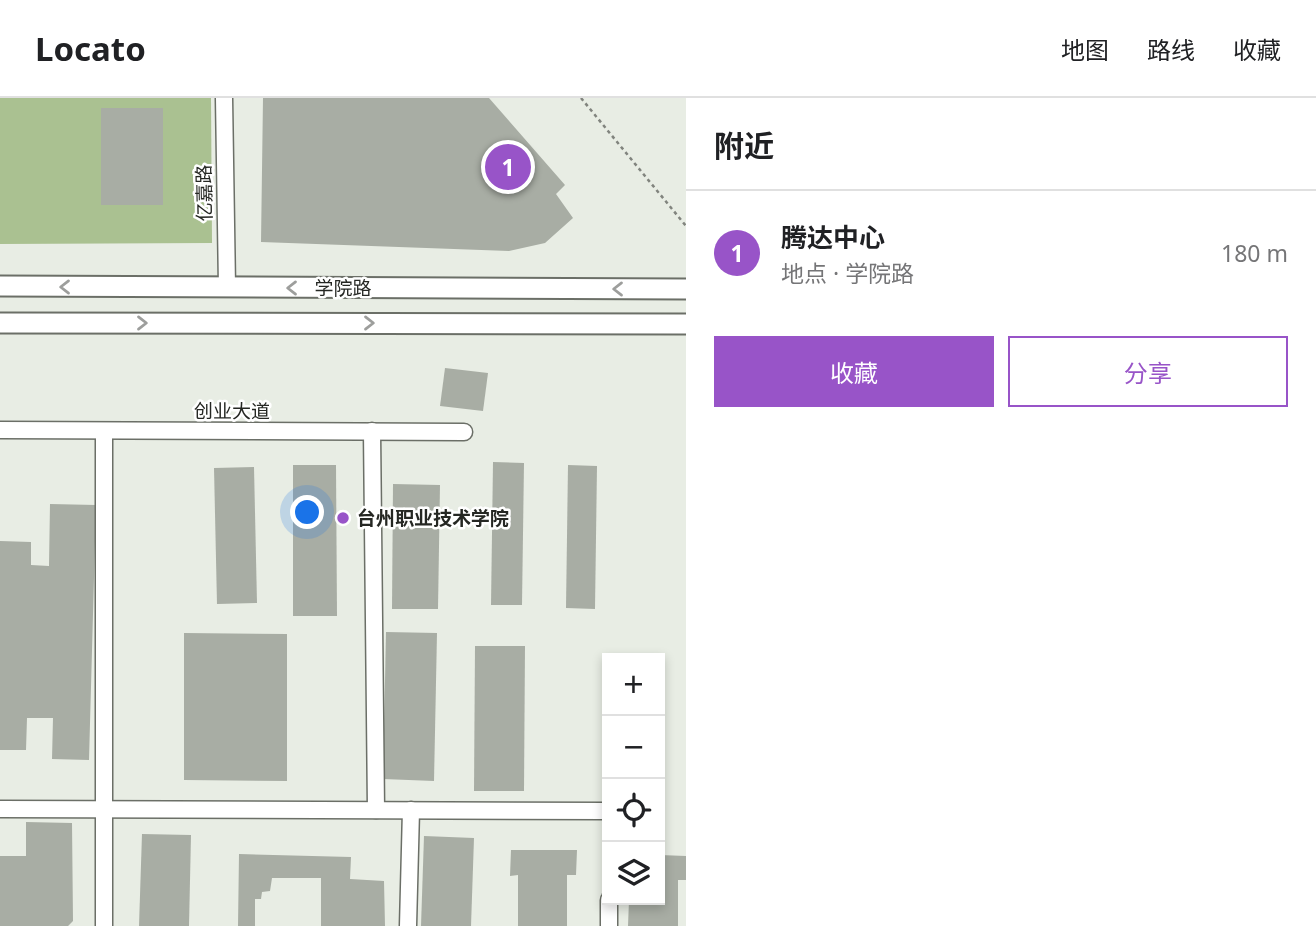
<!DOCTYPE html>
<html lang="zh">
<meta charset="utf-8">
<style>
:root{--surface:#fff;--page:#f2f2f2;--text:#202124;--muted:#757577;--line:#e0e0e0;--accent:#9854c8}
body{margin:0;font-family:"Noto Sans","Noto Sans SC",sans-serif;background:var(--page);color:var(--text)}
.controls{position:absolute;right:21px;bottom:21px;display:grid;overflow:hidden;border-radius:0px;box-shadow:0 4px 10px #0003}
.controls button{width:63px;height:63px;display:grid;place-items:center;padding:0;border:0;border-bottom:2px solid var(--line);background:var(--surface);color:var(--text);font:35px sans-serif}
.you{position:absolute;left:308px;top:415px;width:24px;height:24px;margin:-18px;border:5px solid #fff;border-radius:50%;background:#1a73e8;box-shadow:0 0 0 10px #1a73e833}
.badge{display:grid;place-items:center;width:46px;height:46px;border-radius:50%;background:var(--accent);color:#fff;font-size:23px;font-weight:700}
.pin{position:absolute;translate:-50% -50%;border:4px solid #fff;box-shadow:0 2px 7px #0006}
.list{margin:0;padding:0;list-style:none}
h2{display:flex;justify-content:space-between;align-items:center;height:91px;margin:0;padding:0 28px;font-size:30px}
h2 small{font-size:23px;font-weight:400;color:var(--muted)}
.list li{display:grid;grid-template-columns:46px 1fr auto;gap:21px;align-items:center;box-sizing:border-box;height:126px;padding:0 28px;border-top:2px solid var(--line)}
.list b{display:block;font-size:26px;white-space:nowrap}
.list p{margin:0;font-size:23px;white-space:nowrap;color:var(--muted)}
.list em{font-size:23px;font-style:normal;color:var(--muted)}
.actions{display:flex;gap:14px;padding:21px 28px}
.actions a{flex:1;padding:16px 0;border:2px solid var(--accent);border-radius:0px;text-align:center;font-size:24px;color:var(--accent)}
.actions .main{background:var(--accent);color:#fff}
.icon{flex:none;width:38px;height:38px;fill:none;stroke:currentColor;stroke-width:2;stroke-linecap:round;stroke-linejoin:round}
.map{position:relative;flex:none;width:686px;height:828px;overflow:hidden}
header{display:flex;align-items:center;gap:42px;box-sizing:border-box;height:98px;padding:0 35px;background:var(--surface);border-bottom:2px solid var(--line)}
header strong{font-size:33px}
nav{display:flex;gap:38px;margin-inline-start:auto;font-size:24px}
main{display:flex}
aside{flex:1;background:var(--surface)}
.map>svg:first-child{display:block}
</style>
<header>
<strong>Locato</strong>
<nav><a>地图</a><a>路线</a><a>收藏</a></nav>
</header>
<main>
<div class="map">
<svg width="686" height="828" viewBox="0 0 686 828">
<rect width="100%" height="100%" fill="#e8ede4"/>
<path fill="#aac191" d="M0,0H211L212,145L0,146Z"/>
<g fill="#a8ada4">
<path d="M263,0H489L565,87L556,96L573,120L545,145L509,153L261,144Z"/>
<rect x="101" y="10" width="62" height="97"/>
<path d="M445,270L488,275L483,313L440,308Z"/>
<path d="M493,364L524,365L522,507H491Z"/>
<path d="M293,367H336L337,518H293Z"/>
<path d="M568,367L597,368L595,511L566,510Z"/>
<path d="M254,369L257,505L217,506L214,370Z"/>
<path d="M393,386L440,387L438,511H392Z"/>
<path d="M50,406L96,407L89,662L52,661L53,620H27L26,652H0V443L31,444V467L49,468Z"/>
<path d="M386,534L437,535L434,683L383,681Z"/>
<path d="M184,535L287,536V683L184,682Z"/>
<path d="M475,548H525L524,693H474Z"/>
<path d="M26,724L72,725L73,823L68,828H0V758H26Z"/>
<path d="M142,736L191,737L189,828H139Z"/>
<path d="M424,738L474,740L471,828H421Z"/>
<path d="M511,752H577L576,777H567V828H518V777L510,778Z"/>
<path d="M239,756L351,759L350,781L384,783L385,828H321V780H272L270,793L262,794L261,801H255V828H238Z"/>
<path d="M660,757L686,758V782H678V828H628L629,802H660Z"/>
</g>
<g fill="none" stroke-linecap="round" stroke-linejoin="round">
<g stroke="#6b6f67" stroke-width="19">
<g id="minor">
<path d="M224,0L227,189"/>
<path d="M0,332L464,334"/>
<path d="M372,333L376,712"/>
<path d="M0,711L607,713"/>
<path d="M104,828V335"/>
<path d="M408,828L411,712"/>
<path d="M609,828V802"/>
</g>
</g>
<g stroke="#6b6f67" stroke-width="23">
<g id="major">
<path d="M0,188L686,191"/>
<path d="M0,225L686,226"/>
</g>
</g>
<path stroke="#81847e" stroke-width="2.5" stroke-dasharray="3.5 3.5" stroke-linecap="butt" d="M581,0L686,128"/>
<use href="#minor" stroke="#fff" stroke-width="16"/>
<use href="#major" stroke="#fff" stroke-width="19"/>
</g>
<defs><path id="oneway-chevron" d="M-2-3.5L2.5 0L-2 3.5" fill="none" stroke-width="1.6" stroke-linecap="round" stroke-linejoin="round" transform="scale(1.75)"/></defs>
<g stroke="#9d9e9c">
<use href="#oneway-chevron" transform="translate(65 189) rotate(-180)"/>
<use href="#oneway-chevron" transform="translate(292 190) rotate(-180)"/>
<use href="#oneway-chevron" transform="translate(618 191) rotate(-180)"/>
<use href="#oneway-chevron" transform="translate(142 225)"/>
<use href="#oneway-chevron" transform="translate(369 225)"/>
</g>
<circle fill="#9854c8" stroke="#fff" stroke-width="2.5" cx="343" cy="420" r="7"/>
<g text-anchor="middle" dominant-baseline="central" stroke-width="5" stroke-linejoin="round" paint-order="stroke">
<g font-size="19" fill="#252723" stroke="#fff">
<text transform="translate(204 95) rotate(-91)">亿嘉路</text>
<text x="343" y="190">学院路</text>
<text x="232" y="313">创业大道</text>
</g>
<g font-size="19" font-weight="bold" fill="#252723" stroke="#fff" text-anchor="start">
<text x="357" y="420">台州职业技术学院</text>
</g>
</g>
</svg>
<div class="controls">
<button>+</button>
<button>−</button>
<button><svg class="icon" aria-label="locate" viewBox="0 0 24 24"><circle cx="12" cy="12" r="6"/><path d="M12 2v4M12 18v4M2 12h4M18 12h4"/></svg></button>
<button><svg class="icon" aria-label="layers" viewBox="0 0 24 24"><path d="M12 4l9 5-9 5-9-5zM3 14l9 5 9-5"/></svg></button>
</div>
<div class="you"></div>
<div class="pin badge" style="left:508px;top:69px">1</div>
</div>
<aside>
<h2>附近<small></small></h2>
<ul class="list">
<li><span class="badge">1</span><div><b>腾达中心</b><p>地点 · 学院路</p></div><em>180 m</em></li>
</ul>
<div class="actions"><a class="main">收藏</a><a>分享</a></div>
</aside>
</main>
